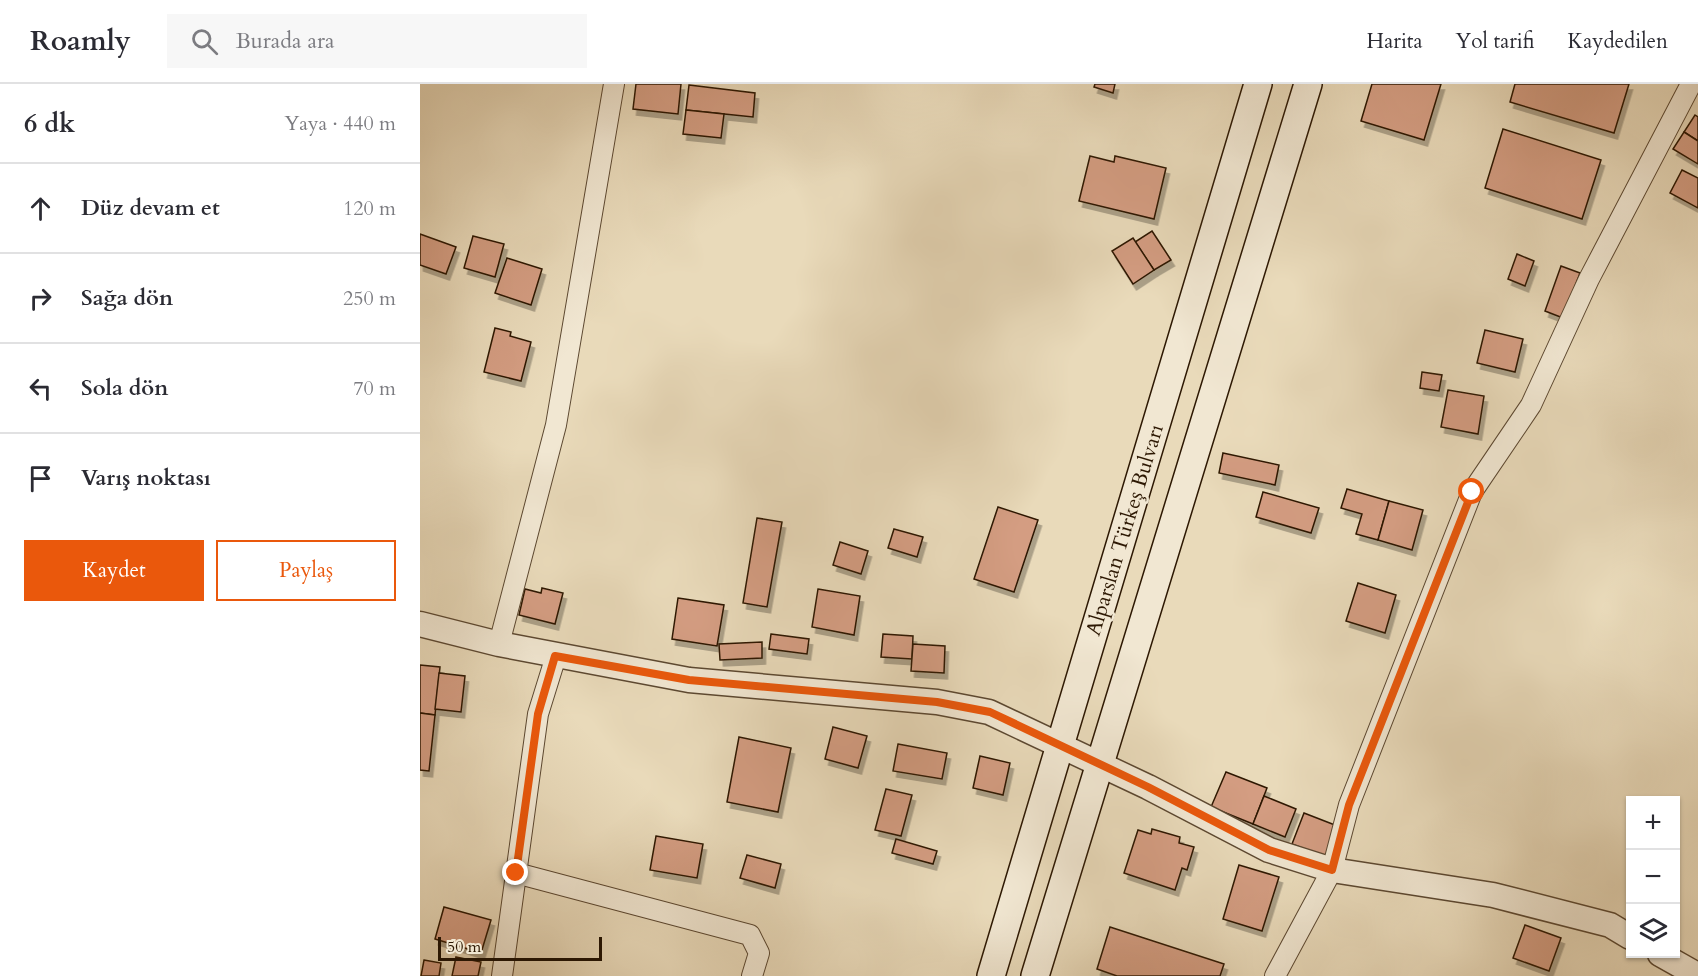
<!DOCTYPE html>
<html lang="tr">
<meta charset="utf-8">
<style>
:root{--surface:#fff;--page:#f7f7f7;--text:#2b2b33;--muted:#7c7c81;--line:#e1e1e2;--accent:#ea580c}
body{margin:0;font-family:Cardo,serif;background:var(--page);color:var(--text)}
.controls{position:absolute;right:18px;bottom:18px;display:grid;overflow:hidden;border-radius:0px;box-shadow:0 2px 4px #0004}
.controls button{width:54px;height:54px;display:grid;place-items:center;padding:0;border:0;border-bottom:2px solid var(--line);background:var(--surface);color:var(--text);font:30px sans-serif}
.scale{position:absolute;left:18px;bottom:15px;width:164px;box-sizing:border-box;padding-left:6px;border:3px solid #2d1803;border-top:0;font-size:16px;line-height:21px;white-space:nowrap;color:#2d1803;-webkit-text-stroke:4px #f1e7d2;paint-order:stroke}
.stop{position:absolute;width:18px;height:18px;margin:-14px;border:4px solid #ea580c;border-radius:50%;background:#fff}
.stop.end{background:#ea580c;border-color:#fff;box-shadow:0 2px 6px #0008}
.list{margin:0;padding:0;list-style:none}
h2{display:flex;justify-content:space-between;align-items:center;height:78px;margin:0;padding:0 24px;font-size:26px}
h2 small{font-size:20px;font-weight:400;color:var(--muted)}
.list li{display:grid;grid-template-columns:39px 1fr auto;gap:18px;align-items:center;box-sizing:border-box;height:90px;padding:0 24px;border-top:2px solid var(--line)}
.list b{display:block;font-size:22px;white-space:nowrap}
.list em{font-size:20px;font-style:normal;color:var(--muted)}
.actions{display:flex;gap:12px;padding:18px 24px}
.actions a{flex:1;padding:14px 0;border:2px solid var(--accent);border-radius:0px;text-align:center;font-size:21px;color:var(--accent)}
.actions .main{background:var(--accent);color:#fff}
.icon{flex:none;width:33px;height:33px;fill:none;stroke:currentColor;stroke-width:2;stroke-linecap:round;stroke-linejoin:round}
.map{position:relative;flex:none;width:1278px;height:892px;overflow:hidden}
header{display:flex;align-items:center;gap:36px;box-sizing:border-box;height:84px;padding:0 30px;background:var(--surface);border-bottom:2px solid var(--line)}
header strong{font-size:28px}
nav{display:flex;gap:33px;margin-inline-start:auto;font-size:21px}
.search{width:420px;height:54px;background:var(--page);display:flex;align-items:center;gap:15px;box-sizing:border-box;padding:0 21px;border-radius:0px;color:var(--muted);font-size:22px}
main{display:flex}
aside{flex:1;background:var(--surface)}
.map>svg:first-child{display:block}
</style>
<header>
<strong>Roamly</strong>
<div class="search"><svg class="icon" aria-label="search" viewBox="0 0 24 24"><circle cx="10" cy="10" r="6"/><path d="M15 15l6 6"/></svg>Burada ara</div>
<nav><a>Harita</a><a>Yol tarifi</a><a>Kaydedilen</a></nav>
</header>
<main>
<aside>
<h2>6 dk<small>Yaya · 440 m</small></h2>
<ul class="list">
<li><svg class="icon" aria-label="ahead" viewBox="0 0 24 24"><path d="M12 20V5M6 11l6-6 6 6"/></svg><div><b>Düz devam et</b></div><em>120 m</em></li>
<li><svg class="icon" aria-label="right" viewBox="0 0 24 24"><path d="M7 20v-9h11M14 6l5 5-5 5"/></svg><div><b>Sağa dön</b></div><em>250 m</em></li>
<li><svg class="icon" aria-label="left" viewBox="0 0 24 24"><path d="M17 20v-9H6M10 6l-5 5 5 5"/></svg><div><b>Sola dön</b></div><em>70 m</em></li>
<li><svg class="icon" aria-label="arrive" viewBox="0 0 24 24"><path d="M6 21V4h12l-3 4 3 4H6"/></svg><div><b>Varış noktası</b></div></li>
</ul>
<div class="actions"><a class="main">Kaydet</a><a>Paylaş</a></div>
</aside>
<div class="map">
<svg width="1278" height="892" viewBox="0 0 1278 892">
<defs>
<filter id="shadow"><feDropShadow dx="3.5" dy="6" stdDeviation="0" flood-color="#0004"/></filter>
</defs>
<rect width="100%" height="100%" fill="#e9daba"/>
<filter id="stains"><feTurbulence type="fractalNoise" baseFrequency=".00333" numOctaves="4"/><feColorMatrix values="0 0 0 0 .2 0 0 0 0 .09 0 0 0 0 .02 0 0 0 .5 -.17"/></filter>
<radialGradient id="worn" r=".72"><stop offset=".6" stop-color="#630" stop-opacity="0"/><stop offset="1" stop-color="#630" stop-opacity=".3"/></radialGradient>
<g fill="#d49d82" stroke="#2d1803" stroke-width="1.5" filter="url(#shadow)">
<path d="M216,0H261L258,30L213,25Z"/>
<path d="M675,0H695L693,9L674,3Z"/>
<path d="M952,0H1021L1004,56L941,37Z"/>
<path d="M1095,0H1209L1194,49L1090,18Z"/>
<path d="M269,1L335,9L333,33L266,26Z"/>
<path d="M266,26L304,30L301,54L263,50Z"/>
<path d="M1275,31L1278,33V57L1264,48Z"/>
<path d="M1083,45L1181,76L1162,135L1065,104Z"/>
<path d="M1264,48L1278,57V80L1253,65Z"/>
<path d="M670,72L694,78L695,72L746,84L734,135L659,117Z"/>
<path d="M1262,86L1278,94V124L1250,109Z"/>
<path d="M732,147L751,176L734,186L715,158Z"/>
<path d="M0,150L36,163L26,190L0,181Z"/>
<path d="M53,152L84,160L75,193L44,184Z"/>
<path d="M713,154L734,186L713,200L692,167Z"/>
<path d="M1097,170L1114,177L1105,202L1088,195Z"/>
<path d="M87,174L122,185L111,221L75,209Z"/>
<path d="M1141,182L1160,189L1143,234L1125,227Z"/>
<path d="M75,244L91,248L90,252L111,258L101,297L64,288Z"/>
<path d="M1065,246L1103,255L1095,288L1057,279Z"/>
<path d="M1002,288L1022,291L1019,307L1000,304Z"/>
<path d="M1028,306L1064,312L1058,350L1021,343Z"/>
<path d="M803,369L859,381L855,401L799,389Z"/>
<path d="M927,405L969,417L958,456L936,450L942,430L921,424Z"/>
<path d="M843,408L899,424L891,449L836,433Z"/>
<path d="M969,417L1003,426L992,466L958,456Z"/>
<path d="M578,423L618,436L594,508L554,495Z"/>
<path d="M337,434L362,438L347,523L323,519Z"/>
<path d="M474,445L503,453L497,473L468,464Z"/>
<path d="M420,458L448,467L441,490L413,481Z"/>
<path d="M938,499L976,511L965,549L926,537Z"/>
<path d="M122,504L143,509L135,540L99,531L105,505L121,509Z"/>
<path d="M398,505L440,512L434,551L392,543Z"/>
<path d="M258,514L304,521L297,562L252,555Z"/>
<path d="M351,550L389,555L387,570L349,565Z"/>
<path d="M463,550L493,552L492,575L461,573Z"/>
<path d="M342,558V574L300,576L299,560Z"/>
<path d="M493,560L525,562L524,589L491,587Z"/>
<path d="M0,581L20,583L15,631L0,629Z"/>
<path d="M19,589L45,592L41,628L15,625Z"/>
<path d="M0,629L15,631L9,687L0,686Z"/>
<path d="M413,643L447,652L438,684L405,675Z"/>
<path d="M319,653L371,664L358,728L307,718Z"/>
<path d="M478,660L527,669L522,695L473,687Z"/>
<path d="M560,672L590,679L583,711L553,704Z"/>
<path d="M806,688L847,704L833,740L791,723Z"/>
<path d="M466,705L492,711L481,752L455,746Z"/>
<path d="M844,712L876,725L865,753L833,740Z"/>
<path d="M884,729L920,743L908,774L872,760Z"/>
<path d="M732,745L760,753L759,759L774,763L767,786L762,784L755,806L704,789L718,746L731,750Z"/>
<path d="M236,752L283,760L277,794L230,786Z"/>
<path d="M476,755L517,767L513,780L472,769Z"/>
<path d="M327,771L361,780L355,804L320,794Z"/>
<path d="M819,781L859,793L842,847L803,835Z"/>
<path d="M24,823L71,836L61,869L15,855Z"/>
<path d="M1105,841L1141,854L1129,887L1093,874Z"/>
<path d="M690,843L804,880L800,892H697L677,885Z"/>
<path d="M36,873L61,878L58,892H32Z"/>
<path d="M4,876L21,879L19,892H1Z"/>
</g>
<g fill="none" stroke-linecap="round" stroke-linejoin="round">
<g stroke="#5c4831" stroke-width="22">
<g id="minor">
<path d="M79,560L136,341L194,0"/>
<path d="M96,789L330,851L339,869L332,892"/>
<path d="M82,892L118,630L136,572"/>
<path d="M855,892L912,786L929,721L1052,408L1111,321L1169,195L1271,0"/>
</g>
</g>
<g stroke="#5c4831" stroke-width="27">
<g id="tertiary">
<path d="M0,540L79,560L269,596L517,618L569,628L728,703L849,766L912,786L1073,811L1190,841L1210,853"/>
<path d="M1240,870L1272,888L1276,892"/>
</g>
</g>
<g stroke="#2d1803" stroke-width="30">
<g id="secondary">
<path d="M571,892L838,0"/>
<path d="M615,892L888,0"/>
</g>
</g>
<use href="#minor" stroke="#f1e7d2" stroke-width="20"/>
<use href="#tertiary" stroke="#f1e7d2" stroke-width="24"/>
<use href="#secondary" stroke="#f1e7d2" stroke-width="27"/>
</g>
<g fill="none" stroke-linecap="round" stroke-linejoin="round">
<path stroke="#ea580c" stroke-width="8" d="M96,789L118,630L135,572L269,596L517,618L570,628L728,703L849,766L912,786L929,721L1052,408"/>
</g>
<g text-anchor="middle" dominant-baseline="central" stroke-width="5" stroke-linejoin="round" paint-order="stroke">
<g font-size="21" fill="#2d1803" stroke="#f1e7d2">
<text transform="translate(705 446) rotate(-73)">Alparslan Türkeş Bulvarı</text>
</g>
</g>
<rect width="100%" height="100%" filter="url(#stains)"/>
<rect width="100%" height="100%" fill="url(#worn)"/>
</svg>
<div class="controls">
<button>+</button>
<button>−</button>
<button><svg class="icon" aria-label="layers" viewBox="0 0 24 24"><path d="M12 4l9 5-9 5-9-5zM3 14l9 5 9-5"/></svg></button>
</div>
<div class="scale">50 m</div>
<div class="stop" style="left:1052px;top:408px"></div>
<div class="stop end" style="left:96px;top:789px"></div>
</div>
</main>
